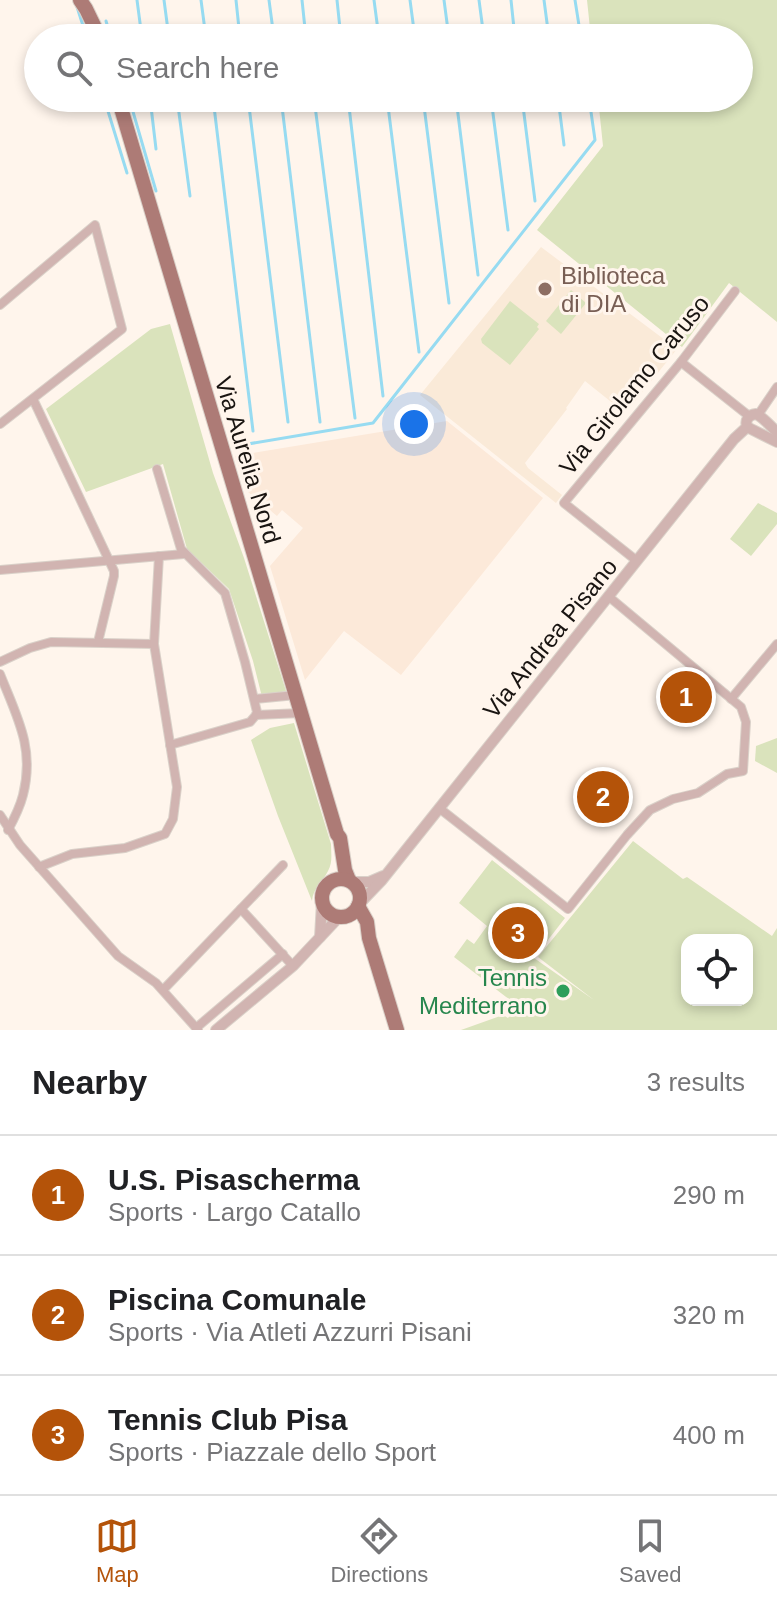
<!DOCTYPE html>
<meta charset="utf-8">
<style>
:root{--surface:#fff;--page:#f6f6f6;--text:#202124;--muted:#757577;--line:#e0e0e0;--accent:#b45309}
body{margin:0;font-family:Helvetica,sans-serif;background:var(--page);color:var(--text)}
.controls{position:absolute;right:24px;bottom:24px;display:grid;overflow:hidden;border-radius:16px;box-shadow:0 4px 12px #0003}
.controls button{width:72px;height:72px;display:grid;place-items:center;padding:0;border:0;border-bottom:2px solid var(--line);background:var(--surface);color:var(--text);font:40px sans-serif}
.you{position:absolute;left:414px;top:424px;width:28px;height:28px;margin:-20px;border:6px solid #fff;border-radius:50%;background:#1a73e8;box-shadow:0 0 0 12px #1a73e833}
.badge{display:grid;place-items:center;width:52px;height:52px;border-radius:50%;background:var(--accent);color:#fff;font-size:26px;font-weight:700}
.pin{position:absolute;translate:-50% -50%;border:4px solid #fff;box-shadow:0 2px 8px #0006}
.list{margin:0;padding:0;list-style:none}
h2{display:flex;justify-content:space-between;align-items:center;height:104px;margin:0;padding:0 32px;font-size:34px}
h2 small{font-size:26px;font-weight:400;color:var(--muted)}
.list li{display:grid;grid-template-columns:52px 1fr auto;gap:24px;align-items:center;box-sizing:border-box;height:120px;padding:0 32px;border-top:2px solid var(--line)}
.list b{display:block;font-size:30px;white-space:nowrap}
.list p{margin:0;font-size:26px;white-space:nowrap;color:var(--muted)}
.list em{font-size:26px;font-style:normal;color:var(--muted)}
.icon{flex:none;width:44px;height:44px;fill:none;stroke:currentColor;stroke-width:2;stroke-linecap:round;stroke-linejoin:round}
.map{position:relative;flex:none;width:777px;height:1030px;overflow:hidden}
.search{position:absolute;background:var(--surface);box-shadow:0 4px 12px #0003;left:24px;right:24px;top:24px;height:88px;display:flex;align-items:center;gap:20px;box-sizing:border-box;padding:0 28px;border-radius:44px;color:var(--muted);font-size:30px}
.sheet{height:464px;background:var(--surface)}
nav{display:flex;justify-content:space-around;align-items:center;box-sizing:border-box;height:112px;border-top:2px solid var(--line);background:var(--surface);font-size:22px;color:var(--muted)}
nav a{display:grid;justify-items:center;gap:4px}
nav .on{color:var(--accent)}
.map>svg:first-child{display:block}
</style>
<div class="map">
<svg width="777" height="1030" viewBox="0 0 777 1030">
<rect width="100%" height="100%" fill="#fff5ec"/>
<path fill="#fce9d9" d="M447,421L543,498L401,675L344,631L305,680L270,566L303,528L282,510L277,516L248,492L235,456Z"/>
<path fill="#faead8" d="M541,247L677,349L632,405L626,402L620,409L585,381L566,408L567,409L525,463L528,468L562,495L556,503L420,395Z"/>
<g fill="#dae3bc" fill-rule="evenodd">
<path d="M587,0H777V322L729,283L682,347L537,230L603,146L598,98H739V38H591Z"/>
<path d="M571,290L586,303L561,334L546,321Z"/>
<path d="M510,301L539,324L537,327L539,329L510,365L482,343L481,339Z"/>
<path d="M170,324L213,473L244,558L286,691L262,697L253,661L229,589L187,549L163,464L86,492L46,409L151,329Z"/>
<path d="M758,503L777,513V524L751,556L730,539Z"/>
<path d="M294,723L331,844C331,853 333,862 328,871C322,883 313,888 312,901L278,816L251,740L270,728Z"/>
<path d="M777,738V773L755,761L756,746Z"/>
<path d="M633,841L683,879L687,877L772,936L777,928V1030H461L503,1015L508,1018L518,1006L454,957L467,939L474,944L487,926L459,903L492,860L565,918L534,958L594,1000L538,957ZM687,940H747V1000H687Z"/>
</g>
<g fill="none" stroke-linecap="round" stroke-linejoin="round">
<g stroke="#97dbf1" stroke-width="3">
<path d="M137,0L142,38"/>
<path d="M164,0L169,38"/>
<path d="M201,0L206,38"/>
<path d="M236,0L240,38"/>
<path d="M269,0L274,38"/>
<path d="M302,0L306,38"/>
<path d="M337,0L341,38"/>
<path d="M374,0L379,38"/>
<path d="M410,0L415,38"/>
<path d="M444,0L449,38"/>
<path d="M479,0L484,38"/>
<path d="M511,0L515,38"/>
<path d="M544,0L549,38"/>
<path d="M575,0L581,38"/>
<path d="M77,7L87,38"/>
<path d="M106,21L111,38"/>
<path d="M104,98L127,173"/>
<path d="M129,98L156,191"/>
<path d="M150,98L156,149"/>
<path d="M177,98L190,196"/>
<path d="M213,98L253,431"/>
<path d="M248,98L288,422"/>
<path d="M281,98L320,422"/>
<path d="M314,98L355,418"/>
<path d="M348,98L383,396"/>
<path d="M387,98L419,352"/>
<path d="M423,98L449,303"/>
<path d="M456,98L478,275"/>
<path d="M491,98L508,230"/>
<path d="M522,98L535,201"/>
<path d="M558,98L564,145"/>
<path d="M236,446L373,423L595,140L589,98"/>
</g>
<g stroke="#dad1c9" stroke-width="10">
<g id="minor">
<path d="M0,305L95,225L122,329L0,424"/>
<path d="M681,362L749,416"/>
<path d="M33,399L114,571V576L98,642"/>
<path d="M758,415L777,387"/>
<path d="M157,469L181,549L225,593L245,662L257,712L256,715L250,722L170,745"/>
<path d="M637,561L564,503L681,362L735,291"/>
<path d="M0,570L184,554"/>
<path d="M0,662L30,648L51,642L154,644"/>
<path d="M0,674C17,717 35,748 23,795C20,807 14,819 8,830"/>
<path d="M255,699L296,695"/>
<path d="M731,699L777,644"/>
<path d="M256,715L301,713"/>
<path d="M439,808L568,909L627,835L650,810L673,799L698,793L727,774L743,771L746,722L741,707L608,596"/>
<path d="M0,815L20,845L118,956L156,983L198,1030"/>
<path d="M39,867L72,854L125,848L165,834L173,819L177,787L154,644L159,556"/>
<path d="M241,909L293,966"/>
<path d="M163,990L283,865"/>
<path d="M196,1028L283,954"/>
</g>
</g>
<g stroke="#dad1c9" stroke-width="12">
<g id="tertiary">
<path d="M747,427L777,442"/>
<path d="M353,882H369L383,876"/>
<path d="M359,904L382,880L734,439L747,427C745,420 748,415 756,414C763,417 770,426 777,432"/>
<path d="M320,937L322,902"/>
<path d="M216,1030L293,966L339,917"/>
</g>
</g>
<g stroke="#dad1c9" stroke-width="16">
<g id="primary">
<path d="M80,0L86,9L100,38"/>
<path d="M118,98L337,834L340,838L345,870L349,880"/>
<circle cx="341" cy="898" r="19"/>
<path d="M358,906L367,922L369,938L397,1030"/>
</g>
</g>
<use href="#minor" stroke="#d1b4b1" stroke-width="8"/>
<use href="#tertiary" stroke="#d1b4b1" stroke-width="10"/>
<use href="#primary" stroke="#ad7b76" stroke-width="14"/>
</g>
<circle fill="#8d6e63" stroke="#fff5ec" stroke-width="3" cx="545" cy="289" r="8"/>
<circle fill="#2e9e5b" stroke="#fff5ec" stroke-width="3" cx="563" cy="991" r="8"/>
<g text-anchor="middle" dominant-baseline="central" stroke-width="6" stroke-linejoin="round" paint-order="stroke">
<g font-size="24" fill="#785e54" stroke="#fff5ec" text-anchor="start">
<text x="561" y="275">Biblioteca<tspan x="561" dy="28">di DIA</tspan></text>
</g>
<g font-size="24" fill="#191411" stroke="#fff5ec">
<text transform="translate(634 385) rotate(-51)">Via Girolamo Caruso</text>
<text transform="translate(248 460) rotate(73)">Via Aurelia Nord</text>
<text transform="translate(550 638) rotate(-51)">Via Andrea Pisano</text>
</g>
<g font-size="24" fill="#27864d" stroke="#fff5ec" text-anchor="end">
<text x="547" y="977">Tennis<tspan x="547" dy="28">Mediterrano</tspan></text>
</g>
</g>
</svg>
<div class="controls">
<button><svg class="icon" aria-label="locate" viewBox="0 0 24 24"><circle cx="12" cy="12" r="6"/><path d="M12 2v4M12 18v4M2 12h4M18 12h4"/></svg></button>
</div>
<div class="you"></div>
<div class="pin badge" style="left:686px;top:697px">1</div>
<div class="pin badge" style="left:603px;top:797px">2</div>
<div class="pin badge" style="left:518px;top:933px">3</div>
<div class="search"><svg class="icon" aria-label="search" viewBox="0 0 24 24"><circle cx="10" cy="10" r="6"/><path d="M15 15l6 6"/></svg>Search here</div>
</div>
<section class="sheet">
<h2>Nearby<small>3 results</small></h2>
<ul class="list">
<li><span class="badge">1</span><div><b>U.S. Pisascherma</b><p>Sports · Largo Catallo</p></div><em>290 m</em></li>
<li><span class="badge">2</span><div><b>Piscina Comunale</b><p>Sports · Via Atleti Azzurri Pisani</p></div><em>320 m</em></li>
<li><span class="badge">3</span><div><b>Tennis Club Pisa</b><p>Sports · Piazzale dello Sport</p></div><em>400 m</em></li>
</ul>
</section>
<nav>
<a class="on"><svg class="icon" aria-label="map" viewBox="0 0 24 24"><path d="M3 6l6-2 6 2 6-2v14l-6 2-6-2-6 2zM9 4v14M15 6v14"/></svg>Map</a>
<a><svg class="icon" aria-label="directions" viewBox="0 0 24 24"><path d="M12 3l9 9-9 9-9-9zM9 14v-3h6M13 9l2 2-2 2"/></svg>Directions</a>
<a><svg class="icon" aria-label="saved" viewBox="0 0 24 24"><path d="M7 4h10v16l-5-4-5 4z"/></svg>Saved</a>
</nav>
